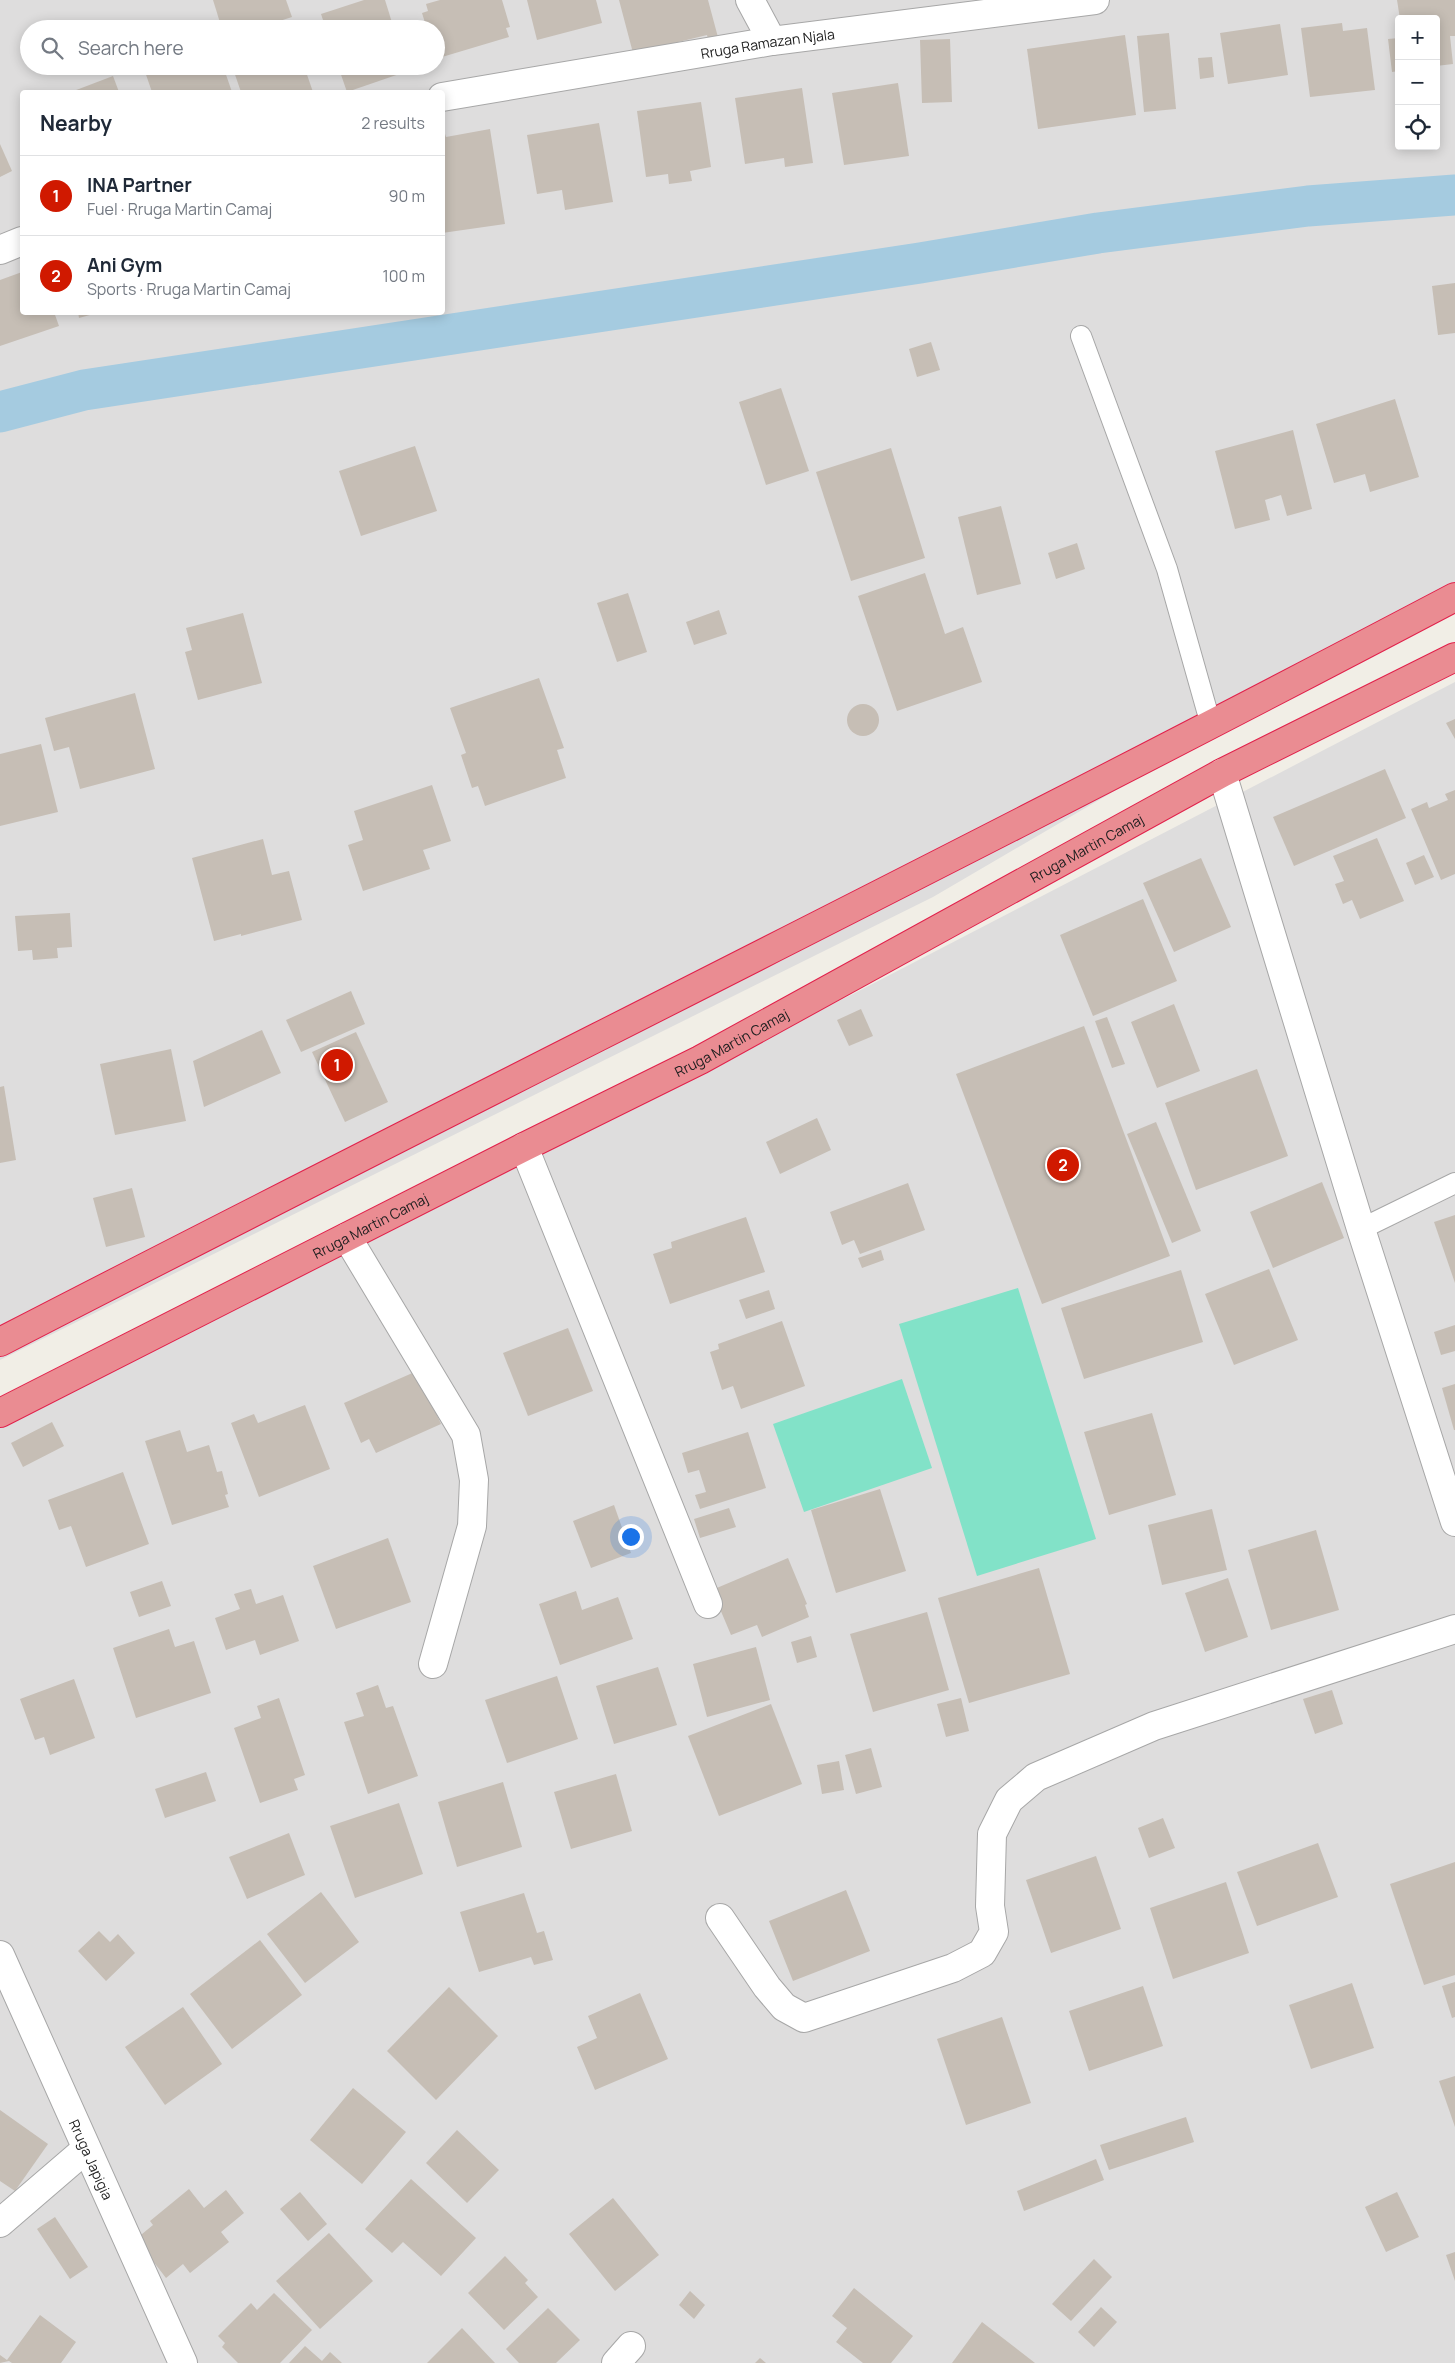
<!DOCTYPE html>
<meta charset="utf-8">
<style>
:root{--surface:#fff;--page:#f6f6f7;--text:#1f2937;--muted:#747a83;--line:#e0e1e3;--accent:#d01900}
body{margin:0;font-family:Manrope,sans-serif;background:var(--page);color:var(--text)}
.controls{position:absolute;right:15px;top:15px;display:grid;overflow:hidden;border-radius:5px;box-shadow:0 2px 12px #0003}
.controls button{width:45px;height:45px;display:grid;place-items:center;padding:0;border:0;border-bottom:1px solid var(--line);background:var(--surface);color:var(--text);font:25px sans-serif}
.you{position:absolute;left:630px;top:1536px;width:18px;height:18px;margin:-12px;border:4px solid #fff;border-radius:50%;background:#1a73e8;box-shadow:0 0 0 8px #1a73e833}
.badge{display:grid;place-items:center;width:32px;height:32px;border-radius:50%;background:var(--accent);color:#fff;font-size:16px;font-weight:700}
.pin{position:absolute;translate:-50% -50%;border:2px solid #fff;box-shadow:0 1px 5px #0006}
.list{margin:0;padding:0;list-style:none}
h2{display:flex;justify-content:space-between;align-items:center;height:65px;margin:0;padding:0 20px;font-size:21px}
h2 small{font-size:16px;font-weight:400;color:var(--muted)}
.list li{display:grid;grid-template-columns:32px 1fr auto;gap:15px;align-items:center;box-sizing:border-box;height:80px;padding:0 20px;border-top:1px solid var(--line)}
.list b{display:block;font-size:19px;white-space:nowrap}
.list p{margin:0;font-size:16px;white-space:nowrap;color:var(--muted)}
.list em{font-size:16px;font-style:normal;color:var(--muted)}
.icon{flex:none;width:28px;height:28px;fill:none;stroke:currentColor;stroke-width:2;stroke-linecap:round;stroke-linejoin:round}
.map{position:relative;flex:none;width:1455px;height:2363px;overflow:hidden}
.search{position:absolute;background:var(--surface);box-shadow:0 2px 12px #0003;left:20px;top:20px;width:425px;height:55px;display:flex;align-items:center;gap:12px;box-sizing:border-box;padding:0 18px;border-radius:28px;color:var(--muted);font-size:19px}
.panel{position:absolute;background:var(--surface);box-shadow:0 2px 12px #0003;left:20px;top:90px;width:425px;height:225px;border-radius:5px}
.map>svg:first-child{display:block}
</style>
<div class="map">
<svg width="1455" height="2363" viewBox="0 0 1455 2363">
<rect width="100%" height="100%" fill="#f1eee6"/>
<g fill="#dedddd" fill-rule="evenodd">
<path d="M0,0H1455V592L933,897L0,1360ZM1399,19H1436V146H1399ZM29,29H436V66H29ZM22,92H442V312H22Z"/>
<path d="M1455,682V2363H0V1408L853,994Z"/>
</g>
<g fill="#82e2c8">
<path d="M1018,1288L1096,1539L977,1576L899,1324Z"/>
<path d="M902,1379L932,1468L804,1512L773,1424Z"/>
</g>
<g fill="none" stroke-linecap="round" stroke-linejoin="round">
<path stroke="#a5cbe0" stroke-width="41" d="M0,412L84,390L920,263L1098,233L1308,206L1455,195"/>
</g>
<g fill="#c6beb5">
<path d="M213,0H286L292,17L255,29H222Z"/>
<path d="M364,0H385L394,29H326L321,14Z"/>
<path d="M440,0H502L510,27L506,28L509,37L442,57L440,48L436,50V29H427L422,13L428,11L426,4Z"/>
<path d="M527,0H596L602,23L537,40Z"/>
<path d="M619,0H708L719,41L709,43L707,35L633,53Z"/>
<path d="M1397,0H1455V36H1450L1453,64L1436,66V19H1400Z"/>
<path d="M1342,23L1343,31L1367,28L1375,90L1310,97L1301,28Z"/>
<path d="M1280,24L1288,75L1228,84L1220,33Z"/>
<path d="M1169,33L1176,109L1144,112L1137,36Z"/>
<path d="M1125,35L1136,115L1038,129L1027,49Z"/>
<path d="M1399,38V71L1392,72L1388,39Z"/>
<path d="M950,39L952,102L922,103L920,40Z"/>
<path d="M1212,57L1214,77L1200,79L1198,58Z"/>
<path d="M143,66H223L232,92H152Z"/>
<path d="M232,66H304L313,92H241Z"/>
<path d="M338,66H407L408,71L347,92Z"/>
<path d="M113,76L119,92H71Z"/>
<path d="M898,83L909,156L844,165L832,93Z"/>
<path d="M802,88L813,163L785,167L784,158L745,164L735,98Z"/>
<path d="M701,102L711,167L690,171L692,181L669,184L668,174L646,177L637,111Z"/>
<path d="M599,123L613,202L565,210L562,190L537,194L527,135Z"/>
<path d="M490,129L505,224L442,233V134H445L446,137Z"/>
<path d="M0,144L12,171L0,177Z"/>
<path d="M22,272V312H54L59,326L0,346V280Z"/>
<path d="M1455,283V333L1438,335L1432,286Z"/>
<path d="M78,312H97V313L79,318Z"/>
<path d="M931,342L940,370L917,377L909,349Z"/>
<path d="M781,388L809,471L766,485L739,402Z"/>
<path d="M1395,399L1419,477L1370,492L1365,474L1334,483L1316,424Z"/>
<path d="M1293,430L1312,509L1287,516L1281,495L1265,500L1270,520L1235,529L1215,451Z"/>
<path d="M415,446L437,511L361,536L339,471Z"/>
<path d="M891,448L925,558L851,581L816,472Z"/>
<path d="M1001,506L1021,584L977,595L958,517Z"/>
<path d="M1077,543L1085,569L1056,579L1048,553Z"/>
<path d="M925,573L945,634L963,627L982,682L897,711L858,596Z"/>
<path d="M628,593L647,652L617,662L597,603Z"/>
<path d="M719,610L727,634L694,645L686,622Z"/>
<path d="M243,613L262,683L198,700L185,652L192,650L186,628Z"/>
<path d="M539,678L564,748L557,750L566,778L485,806L478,786L472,788L461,755L466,753L450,708Z"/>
<path d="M135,693L155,769L80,789L69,747L54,751L45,718Z"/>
<circle cx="863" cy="720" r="16"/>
<path d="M1455,719V739L1446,723Z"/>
<path d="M41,744L58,812L0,826V754Z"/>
<path d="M1385,769L1406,818L1294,866L1273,817Z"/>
<path d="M432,785L451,841L423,850L430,869L363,891L348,845L363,840L354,811Z"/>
<path d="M1455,790V874L1441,880L1411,809L1427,802L1429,808L1448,800L1445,794Z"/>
<path d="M1377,838L1404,901L1360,919L1352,900L1343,904L1335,884L1344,881L1333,856Z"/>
<path d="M263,839L272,875L289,871L302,920L241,936V934L214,941L192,858Z"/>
<path d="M1424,855L1434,877L1415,885L1406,863Z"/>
<path d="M1201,858L1231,927L1174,952L1143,883Z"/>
<path d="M1143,899L1177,981L1093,1016L1060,935Z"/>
<path d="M70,913L72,947L57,948L58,958L33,960L32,950L18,951L15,916Z"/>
<path d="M351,991L365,1024L301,1052L286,1020Z"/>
<path d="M1174,1004L1200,1071L1157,1088L1131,1022Z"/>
<path d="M861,1009L873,1036L849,1046L837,1020Z"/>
<path d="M1107,1017L1125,1064L1112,1068L1095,1021Z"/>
<path d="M1084,1026L1170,1256L1042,1304L956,1074Z"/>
<path d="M262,1030L281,1073L204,1107L193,1061Z"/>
<path d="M356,1032L388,1102L345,1122L312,1052Z"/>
<path d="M171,1049L186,1121L115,1135L100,1064Z"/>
<path d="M1257,1069L1288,1156L1196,1190L1165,1103Z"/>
<path d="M4,1086L16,1160L0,1163V1087Z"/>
<path d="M817,1118L831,1150L780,1174L766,1142Z"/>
<path d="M1156,1122L1201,1231L1172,1243L1127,1134Z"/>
<path d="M1322,1182L1344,1238L1273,1268L1250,1212Z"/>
<path d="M908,1183L925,1230L860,1254L854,1240L842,1245L830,1212Z"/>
<path d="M132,1188L145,1237L106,1247L93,1198Z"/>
<path d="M1455,1215V1283L1434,1222Z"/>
<path d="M746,1217L765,1272L670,1304L653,1254L672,1248L671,1242Z"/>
<path d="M881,1250L884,1260L862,1268L858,1258Z"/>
<path d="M1269,1269L1298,1340L1234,1365L1205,1294Z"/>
<path d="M1181,1270L1203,1342L1084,1379L1061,1308Z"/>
<path d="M769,1290L775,1309L746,1319L739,1300Z"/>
<path d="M782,1321L805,1386L741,1409L733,1386L722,1390L710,1352L719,1349L718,1344Z"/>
<path d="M1455,1325V1351L1441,1355L1434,1332Z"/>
<path d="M568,1328L593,1391L528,1416L503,1353Z"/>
<path d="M417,1371L441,1424L376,1453L369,1439L361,1443L344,1403Z"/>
<path d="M1455,1384V1430H1454L1442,1388Z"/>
<path d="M305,1405L330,1469L259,1497L231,1423L254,1414L258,1423Z"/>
<path d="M1152,1413L1176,1495L1109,1515L1084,1432Z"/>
<path d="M52,1422L64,1446L23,1467L11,1443Z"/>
<path d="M180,1430L187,1452L209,1445L217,1472L222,1471L228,1494L225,1495L229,1507L172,1525L145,1441Z"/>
<path d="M748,1432L766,1488L700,1509L695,1495L706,1492L699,1470L688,1473L682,1453Z"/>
<path d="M123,1472L149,1544L86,1567L71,1526L59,1530L48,1500Z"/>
<path d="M880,1489L906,1571L836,1593L811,1510Z"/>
<path d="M614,1505L631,1553L591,1568L573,1521Z"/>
<path d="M729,1508L736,1527L700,1538L694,1519Z"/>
<path d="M1212,1509L1227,1570L1162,1585L1148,1525Z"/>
<path d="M1316,1530L1339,1610L1271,1630L1248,1550Z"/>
<path d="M388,1538L411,1602L336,1629L313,1566Z"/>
<path d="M788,1558L807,1604L805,1605L809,1617L762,1637L757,1625L731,1635L712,1590Z"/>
<path d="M1039,1568L1070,1674L969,1703L938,1598Z"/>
<path d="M1228,1578L1248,1637L1205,1652L1185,1593Z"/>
<path d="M162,1581L171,1606L139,1617L130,1592Z"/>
<path d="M251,1589L256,1604L283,1595L299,1641L260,1655L255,1640L226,1650L215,1618L240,1609L234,1594Z"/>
<path d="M576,1591L582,1610L618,1597L633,1639L560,1665L539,1604Z"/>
<path d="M927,1612L949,1690L873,1712L850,1634Z"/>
<path d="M169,1629L175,1647L194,1641L211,1693L136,1718L113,1648Z"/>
<path d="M811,1636L817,1657L797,1663L791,1642Z"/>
<path d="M756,1647L770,1700L707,1717L693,1664Z"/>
<path d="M658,1667L677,1725L614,1744L596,1686Z"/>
<path d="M557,1676L578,1739L507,1763L485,1700Z"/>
<path d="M74,1679L95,1738L50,1755L44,1737L35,1740L20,1699Z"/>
<path d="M378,1685L386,1708L393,1706L418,1776L368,1794L344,1722L364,1716L356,1693Z"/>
<path d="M1332,1690L1343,1724L1315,1734L1303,1699Z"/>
<path d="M279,1698L305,1775L294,1779L298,1790L260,1803L234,1728L261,1718L257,1706Z"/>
<path d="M961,1698L969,1731L946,1737L937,1704Z"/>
<path d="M771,1704L802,1784L719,1816L688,1736Z"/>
<path d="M871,1748L882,1787L856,1794L845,1755Z"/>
<path d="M839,1761L844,1790L822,1794L817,1765Z"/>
<path d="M206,1772L216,1801L165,1818L155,1789Z"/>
<path d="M616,1774L632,1831L571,1849L554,1792Z"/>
<path d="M503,1782L522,1847L457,1867L438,1802Z"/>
<path d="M399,1803L423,1874L355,1898L330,1826Z"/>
<path d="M1163,1818L1175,1848L1149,1858L1138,1828Z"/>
<path d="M289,1833L305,1875L247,1899L229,1857Z"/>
<path d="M1318,1843L1338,1897L1257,1926L1237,1872Z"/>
<path d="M1096,1856L1121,1929L1051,1953L1026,1880Z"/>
<path d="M1455,1862V1975L1424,1985L1390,1884Z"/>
<path d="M1226,1882L1249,1953L1173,1979L1150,1908Z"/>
<path d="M846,1890L870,1951L793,1981L769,1921Z"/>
<path d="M321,1892L359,1942L305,1983L267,1934Z"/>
<path d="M524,1893L537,1933L544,1931L553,1960L534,1965L531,1957L479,1972L460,1912Z"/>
<path d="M99,1931L110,1942L118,1934L135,1953L106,1981L78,1951Z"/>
<path d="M260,1940L302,1995L232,2049L190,1994Z"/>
<path d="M1455,1982V2017L1452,2018L1442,1986Z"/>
<path d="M1352,1983L1374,2048L1311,2069L1289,2005Z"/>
<path d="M1143,1986L1163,2046L1089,2071L1069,2011Z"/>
<path d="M449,1987L498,2036L436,2100L387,2051Z"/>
<path d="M640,1993L668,2059L595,2090L577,2047L597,2038L588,2016Z"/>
<path d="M183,2007L222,2064L165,2105L125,2047Z"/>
<path d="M1002,2017L1031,2103L966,2125L937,2039Z"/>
<path d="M1455,2076V2127L1439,2081Z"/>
<path d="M353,2088L406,2132L362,2184L310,2140Z"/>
<path d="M0,2110L48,2144L15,2191L0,2181Z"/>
<path d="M1186,2117L1194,2142L1109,2170L1100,2145Z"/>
<path d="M457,2130L499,2170L467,2203L426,2163Z"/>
<path d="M1096,2159L1104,2180L1024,2211L1017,2191Z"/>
<path d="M411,2179L476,2238L441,2276L403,2242L392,2253L365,2229Z"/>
<path d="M189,2189L204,2208L226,2190L244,2213L221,2232L229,2242L190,2273L183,2264L166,2278L136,2239L153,2225L150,2221Z"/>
<path d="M300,2192L327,2224L308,2241L280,2209Z"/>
<path d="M1397,2192L1419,2237L1386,2252L1365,2207Z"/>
<path d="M613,2198L659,2255L615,2291L569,2234Z"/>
<path d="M55,2217L88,2267L70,2279L37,2229Z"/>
<path d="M329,2233L373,2281L320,2329L276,2281Z"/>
<path d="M1455,2252V2281L1446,2255Z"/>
<path d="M505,2256L528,2280L525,2283L538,2297L504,2330L468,2293Z"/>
<path d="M1094,2259L1112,2277L1071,2321L1052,2304Z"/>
<path d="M854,2288L913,2336L891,2363H863L836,2342L847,2328L832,2316Z"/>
<path d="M690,2291L705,2305L694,2319L679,2305Z"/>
<path d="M274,2293L312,2330L280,2363H238L222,2347L225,2343L218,2336L251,2303L257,2310Z"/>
<path d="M1101,2307L1117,2322L1094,2347L1078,2332Z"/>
<path d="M548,2308L580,2340L556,2363H519L506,2349Z"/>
<path d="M40,2315L76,2342L61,2363H12L9,2361L0,2363V2355L7,2360Z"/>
<path d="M982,2322L1035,2363H952Z"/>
<path d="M462,2328L495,2363H427Z"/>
<path d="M305,2346L322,2361L330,2352L342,2363H289Z"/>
<path d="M760,2358L766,2363H755Z"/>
</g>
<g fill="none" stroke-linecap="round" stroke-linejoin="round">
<g stroke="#a7a7a7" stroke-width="22">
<g id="lane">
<path d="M1081,336L1167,569L1211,725"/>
<path d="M1361,1229L1455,1183"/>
</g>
</g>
<g stroke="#a7a7a7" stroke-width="30">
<g id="street">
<path d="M750,0L772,41"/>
<path id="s1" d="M442,97L772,41L1095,0"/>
<path d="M0,250L22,241"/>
<path d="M1222,773L1361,1229L1455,1522"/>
<path d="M524,1147L708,1604"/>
<path d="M347,1237L466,1435L474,1480L472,1526L433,1664"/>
<path d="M720,1918L767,1987L784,2007L804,2018L953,1968L982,1953L994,1932L990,1906L992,1834L1009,1800L1036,1777L1154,1726L1455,1629"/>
<path id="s2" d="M0,1955L183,2363"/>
<path d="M0,2223L86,2149"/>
<path d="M616,2363L631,2346"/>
</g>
</g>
<g stroke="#e1214b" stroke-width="30">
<g id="highway">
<path d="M0,1342C484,1092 973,851 1455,597"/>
<path id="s3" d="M0,1413L524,1147L700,1060L1222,773L1455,657"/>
</g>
</g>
<use href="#lane" stroke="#fff" stroke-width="20"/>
<use href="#street" stroke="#fff" stroke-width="28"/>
<use href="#highway" stroke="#ea8c92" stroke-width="28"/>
</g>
<g text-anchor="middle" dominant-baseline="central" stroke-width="5" stroke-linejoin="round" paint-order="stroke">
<g font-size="14" fill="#202020" stroke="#fff">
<text stroke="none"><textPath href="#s1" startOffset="330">Rruga Ramazan Njala</textPath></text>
<text stroke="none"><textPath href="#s3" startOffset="1225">Rruga Martin Camaj</textPath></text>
<text stroke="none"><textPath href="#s3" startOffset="820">Rruga Martin Camaj</textPath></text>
<text stroke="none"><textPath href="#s3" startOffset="415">Rruga Martin Camaj</textPath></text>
<text stroke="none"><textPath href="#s2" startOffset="224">Rruga Japigia</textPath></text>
</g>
</g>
</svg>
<div class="controls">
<button>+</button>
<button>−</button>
<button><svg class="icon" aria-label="locate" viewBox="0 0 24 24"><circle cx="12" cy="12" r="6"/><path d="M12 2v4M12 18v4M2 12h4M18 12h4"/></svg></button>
</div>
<div class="you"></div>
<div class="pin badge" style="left:337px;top:1065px">1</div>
<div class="pin badge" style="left:1063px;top:1165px">2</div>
<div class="search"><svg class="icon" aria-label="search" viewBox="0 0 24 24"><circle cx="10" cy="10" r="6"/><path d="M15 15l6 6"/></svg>Search here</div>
<section class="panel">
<h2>Nearby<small>2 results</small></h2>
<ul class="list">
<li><span class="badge">1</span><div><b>INA Partner</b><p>Fuel · Rruga Martin Camaj</p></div><em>90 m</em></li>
<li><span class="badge">2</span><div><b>Ani Gym</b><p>Sports · Rruga Martin Camaj</p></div><em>100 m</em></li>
</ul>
</section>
</div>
